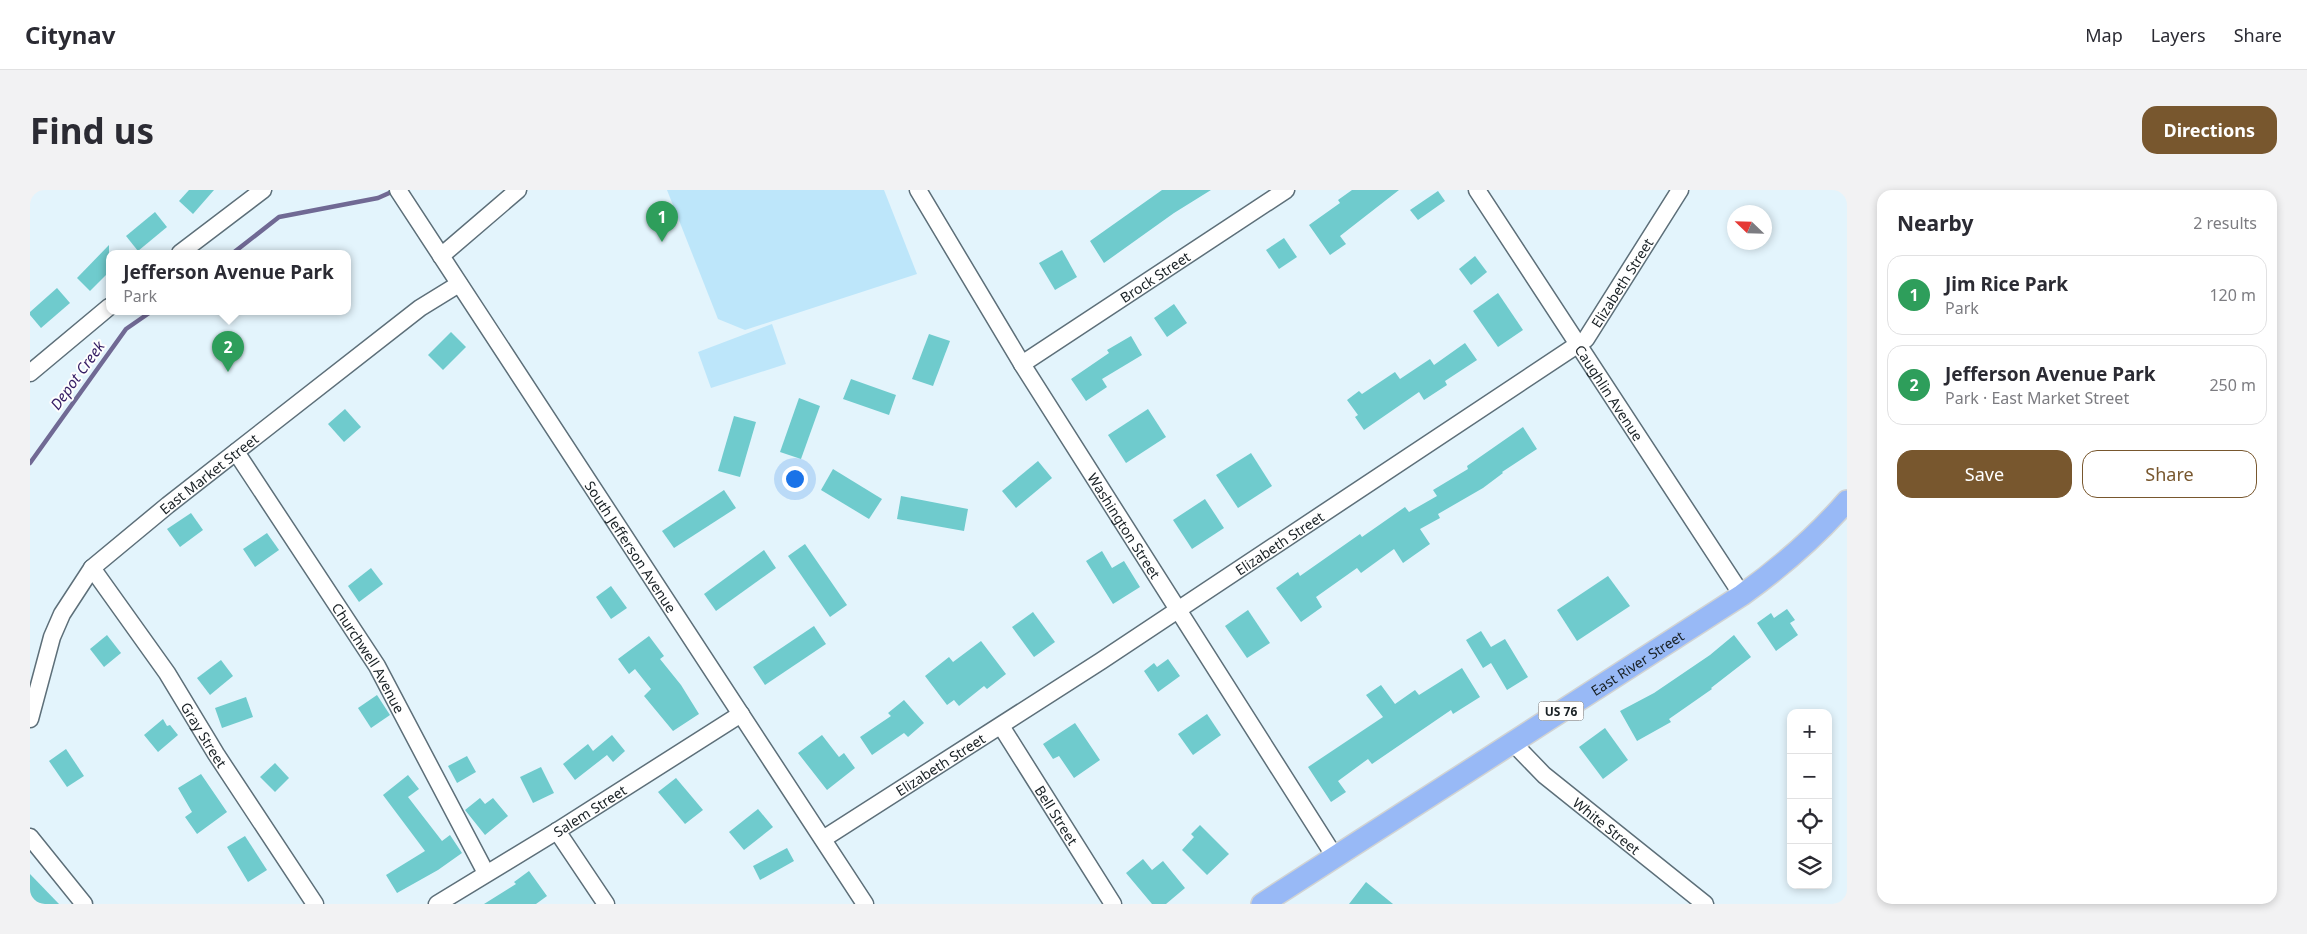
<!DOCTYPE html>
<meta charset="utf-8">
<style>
:root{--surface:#fff;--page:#f2f2f3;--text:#2b2b33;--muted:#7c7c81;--line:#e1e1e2;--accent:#78572e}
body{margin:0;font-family:"Noto Sans",sans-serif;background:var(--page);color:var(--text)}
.controls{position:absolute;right:15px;bottom:15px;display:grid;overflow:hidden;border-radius:10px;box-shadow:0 2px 8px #0003}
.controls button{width:45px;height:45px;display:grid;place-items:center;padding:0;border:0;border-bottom:1px solid var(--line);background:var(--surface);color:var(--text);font:25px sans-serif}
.compass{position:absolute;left:1697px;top:15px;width:45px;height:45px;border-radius:50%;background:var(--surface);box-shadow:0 2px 8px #0003;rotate:293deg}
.you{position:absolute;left:764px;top:288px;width:18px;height:18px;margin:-12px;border:4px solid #fff;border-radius:50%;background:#1a73e8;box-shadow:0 0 0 8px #1a73e833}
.badge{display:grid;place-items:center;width:32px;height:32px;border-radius:50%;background:var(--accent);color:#fff;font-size:16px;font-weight:700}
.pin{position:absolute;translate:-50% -41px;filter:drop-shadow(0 1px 2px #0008)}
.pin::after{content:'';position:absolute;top:26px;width:18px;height:15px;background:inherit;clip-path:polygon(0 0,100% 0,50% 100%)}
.popup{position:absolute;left:76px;top:60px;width:245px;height:65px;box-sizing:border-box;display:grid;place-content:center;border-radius:10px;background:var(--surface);filter:drop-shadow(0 1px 4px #0005);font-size:16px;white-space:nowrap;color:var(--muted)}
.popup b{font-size:19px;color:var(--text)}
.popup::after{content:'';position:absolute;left:50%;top:100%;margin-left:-10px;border:10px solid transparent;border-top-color:var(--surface)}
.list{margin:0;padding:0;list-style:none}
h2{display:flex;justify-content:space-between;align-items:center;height:65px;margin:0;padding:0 20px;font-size:21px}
h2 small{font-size:16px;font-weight:400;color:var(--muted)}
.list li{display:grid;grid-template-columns:32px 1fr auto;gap:15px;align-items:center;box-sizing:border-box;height:80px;margin:0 10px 10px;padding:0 10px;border:1px solid var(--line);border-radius:15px}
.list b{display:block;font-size:19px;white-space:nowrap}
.list p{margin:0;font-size:16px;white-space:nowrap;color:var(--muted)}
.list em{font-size:16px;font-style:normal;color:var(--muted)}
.actions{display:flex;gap:10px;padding:15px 20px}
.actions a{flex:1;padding:11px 0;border:1px solid var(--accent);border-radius:15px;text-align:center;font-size:18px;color:var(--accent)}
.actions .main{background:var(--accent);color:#fff}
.icon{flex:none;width:28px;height:28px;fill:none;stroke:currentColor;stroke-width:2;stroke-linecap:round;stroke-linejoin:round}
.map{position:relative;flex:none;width:1817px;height:714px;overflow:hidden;border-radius:15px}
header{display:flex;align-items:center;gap:30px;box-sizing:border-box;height:70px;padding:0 25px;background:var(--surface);border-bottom:1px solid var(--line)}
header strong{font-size:24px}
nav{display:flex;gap:28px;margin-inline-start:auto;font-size:18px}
.intro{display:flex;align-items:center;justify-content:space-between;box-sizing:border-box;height:120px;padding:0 30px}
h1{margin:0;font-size:35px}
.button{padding:12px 22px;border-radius:15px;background:var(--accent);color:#fff;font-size:18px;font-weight:700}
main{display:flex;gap:30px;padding:0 30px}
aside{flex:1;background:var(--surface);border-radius:15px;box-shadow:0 2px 8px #0003}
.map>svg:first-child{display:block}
</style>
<header>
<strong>Citynav</strong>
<nav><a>Map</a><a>Layers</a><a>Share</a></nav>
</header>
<div class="intro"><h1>Find us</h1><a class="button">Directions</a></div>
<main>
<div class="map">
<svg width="1817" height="714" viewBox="0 0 1817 714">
<rect width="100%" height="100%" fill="#e3f4fc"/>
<g fill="#bde6fa">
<path d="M637,0H854L887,84L715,140L688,129Z"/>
<path d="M742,134L756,174L681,198L668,162Z"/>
</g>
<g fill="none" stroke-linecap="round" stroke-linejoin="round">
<g stroke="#706994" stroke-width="4.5">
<path d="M203,63L249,27L348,8L366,0"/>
<path d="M0,273L96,139L122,121"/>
</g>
</g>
<g fill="#6fcbcd">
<path d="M159,0H184L163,24L149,11Z"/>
<path d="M1132,0H1181L1144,23L1074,73L1060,51Z"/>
<path d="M1322,0H1369L1310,46L1316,54L1300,65L1279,35L1310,13L1308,10Z"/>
<path d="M1408,1L1415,11L1388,30L1380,20Z"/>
<path d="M125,22L137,37L108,61L96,46Z"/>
<path d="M1254,48L1267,67L1249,79L1236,60Z"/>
<path d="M79,55V82L60,101L47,88Z"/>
<path d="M1032,60L1047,87L1025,100L1009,73Z"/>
<path d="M1445,66L1457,82L1441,95L1429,79Z"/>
<path d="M27,98L40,113L11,138L0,125V122Z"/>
<path d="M1468,103L1493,140L1468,157L1443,121Z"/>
<path d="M1144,114L1157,133L1137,147L1124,128Z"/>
<path d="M421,142L436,157L413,180L398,165Z"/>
<path d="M899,144L920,151L903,196L882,189Z"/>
<path d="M1101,146L1112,165L1072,189L1077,197L1056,211L1041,189L1079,163L1077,160Z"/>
<path d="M1435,153L1447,170L1415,191L1417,195L1394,210L1389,202L1334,240L1325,227L1328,225L1317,210L1329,201L1332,204L1365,182L1370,189L1400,169L1404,175Z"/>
<path d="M821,189L866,205L859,225L813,209Z"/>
<path d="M769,208L790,216L771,269L750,262Z"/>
<path d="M315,219L331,237L314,252L298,234Z"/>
<path d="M1118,219L1136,247L1096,273L1078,245Z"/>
<path d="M704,226L726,232L710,287L688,281Z"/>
<path d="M1493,237L1507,259L1472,282L1473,283L1453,298L1408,324L1410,328L1390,339L1400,354L1373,373L1364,359L1331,383L1327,378L1286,407L1292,417L1271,432L1246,398L1268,382L1270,386L1330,344L1332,347L1375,317L1379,322L1407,306L1403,300L1438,279L1437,276Z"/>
<path d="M1221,263L1242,296L1208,318L1186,285Z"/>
<path d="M1008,271L1022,288L986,318L972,301Z"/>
<path d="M803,279L852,309L839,329L791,300Z"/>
<path d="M694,300L706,318L644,358L632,341Z"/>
<path d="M871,306L938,319L934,341L867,329Z"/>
<path d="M1175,309L1194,338L1162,359L1143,330Z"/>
<path d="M161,323L173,340L150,357L137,339Z"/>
<path d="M237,343L249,360L225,377L213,359Z"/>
<path d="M775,354L817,415L800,427L758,366Z"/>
<path d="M734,360L746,378L686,421L674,404Z"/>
<path d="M1072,361L1082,378L1094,371L1110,397L1083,414L1056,371Z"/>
<path d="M341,378L353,394L329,412L318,396Z"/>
<path d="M1578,386L1600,416L1547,451L1527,420Z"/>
<path d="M581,396L597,418L581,429L566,407Z"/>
<path d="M1757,419L1765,430L1760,433L1768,445L1746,461L1727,433L1741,423L1744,428Z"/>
<path d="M1218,420L1240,453L1217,468L1195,436Z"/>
<path d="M1003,422L1025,452L1004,467L982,437Z"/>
<path d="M784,436L796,454L735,495L723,477Z"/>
<path d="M1451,441L1461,457L1475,449L1498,487L1477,500L1461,473L1453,478L1436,450Z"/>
<path d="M77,445L91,463L74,477L60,459Z"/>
<path d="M1704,445L1721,467L1681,498L1682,499L1639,529L1641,532L1607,551L1590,521L1624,503L1680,465Z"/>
<path d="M619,446L634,466L630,469L651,495L669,524L643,541L614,506L621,499L605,479L599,484L588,469Z"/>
<path d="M951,451L976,484L957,499L954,496L929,516L924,510L917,515L895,486L919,467L923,472Z"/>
<path d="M1138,469L1150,486L1128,502L1114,481L1124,473L1127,477Z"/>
<path d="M191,470L203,486L180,505L167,488Z"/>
<path d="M1432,478L1450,507L1423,524L1421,520L1342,574L1338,569L1308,591L1316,602L1301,612L1278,577L1353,527L1336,505L1351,495L1365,514L1385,500L1389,505Z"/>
<path d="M347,505L360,525L341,538L328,518Z"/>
<path d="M216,507L223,527L192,538L185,518Z"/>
<path d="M874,510L894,533L878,547L874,543L842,565L830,547L861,526L858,523Z"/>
<path d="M1177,524L1191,545L1163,565L1148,544Z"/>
<path d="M133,529L137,536L140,535L148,545L128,562L114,545Z"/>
<path d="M1045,533L1070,570L1044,588L1029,566L1023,569L1013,554Z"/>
<path d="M1575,538L1598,570L1573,589L1549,557Z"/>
<path d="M582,545L595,561L583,572L577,565L545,590L533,574L558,554L563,561Z"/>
<path d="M792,545L809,567L814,563L825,578L797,600L768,563Z"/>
<path d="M36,559L54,586L37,597L19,571Z"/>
<path d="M437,566L446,582L427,593L418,576Z"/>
<path d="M245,573L259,588L245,602L230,587Z"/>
<path d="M511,577L524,603L503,613L490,587Z"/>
<path d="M171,584L197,622L167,644L155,627L162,622L148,598Z"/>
<path d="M378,585L389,599L378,607L412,651L420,645L432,663L408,680L367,703L356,685L395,661L353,605Z"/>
<path d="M646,588L673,620L655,634L628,602Z"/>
<path d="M450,608L455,614L463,608L478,626L455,645L435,620Z"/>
<path d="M728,619L743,637L714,660L699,642Z"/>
<path d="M1170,635L1199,664L1177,685L1152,660L1164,647L1161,644Z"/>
<path d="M215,646L237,680L218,692L197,657Z"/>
<path d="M757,658L764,671L730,690L723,676Z"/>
<path d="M1113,669L1122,680L1133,671L1155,698L1136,714H1122L1096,683Z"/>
<path d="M499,681L517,706L506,714H454L486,694L484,692Z"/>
<path d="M0,684L29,714H0Z"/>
<path d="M1336,692L1363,714H1319Z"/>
</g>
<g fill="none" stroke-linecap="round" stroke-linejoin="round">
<g stroke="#5d6f79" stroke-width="19">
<g id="minor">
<path id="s1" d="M368,0L835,714"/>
<path id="s2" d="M888,0L992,174L1305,667"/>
<path id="s3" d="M1447,0L1712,405"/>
<path d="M150,63L233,0"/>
<path d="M411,66L488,0"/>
<path id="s4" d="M992,174L1256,0"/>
<path d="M0,183L79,117"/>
<path id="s5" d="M206,262L347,476L456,683"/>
<path id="s6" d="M62,378L137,483L186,564L285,714"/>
<path id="s7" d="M0,529L22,447L32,424L62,378L138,315L390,118L429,94"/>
<path id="s8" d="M971,536L1083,714"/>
<path id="s9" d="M1483,553L1514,585L1675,714"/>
<path d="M527,641L576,714"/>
<path d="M0,647L54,714"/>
<path id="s10" d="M793,649L1071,471L1556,149L1650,0"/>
<path id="s11" d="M407,714L527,641L711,524"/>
</g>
</g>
<g stroke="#d1d3d3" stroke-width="24">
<g id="major">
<path id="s12" d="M1232,714L1712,405C1751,377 1785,348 1817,311"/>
</g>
</g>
<use href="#minor" stroke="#fff" stroke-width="16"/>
<use href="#major" stroke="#98b9f6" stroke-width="21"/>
</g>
<g text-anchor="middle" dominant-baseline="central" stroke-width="4" stroke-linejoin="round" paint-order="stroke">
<rect fill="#fefefe" stroke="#5e6366" stroke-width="1" x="1508.5" y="511.5" width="45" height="19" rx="4"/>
<g font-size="12" font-weight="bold" fill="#192125">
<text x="1531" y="521">US 76</text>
</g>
<g font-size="14" fill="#192125" stroke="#fefefe">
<text stroke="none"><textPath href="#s4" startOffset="159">Brock Street</textPath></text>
<text stroke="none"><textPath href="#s10" startOffset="979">Elizabeth Street</textPath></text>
<text stroke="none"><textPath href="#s3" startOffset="242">Caughlin Avenue</textPath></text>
<text stroke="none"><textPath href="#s7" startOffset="315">East Market Street</textPath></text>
<text stroke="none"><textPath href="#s2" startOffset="394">Washington Street</textPath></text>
<text stroke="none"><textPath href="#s10" startOffset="544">Elizabeth Street</textPath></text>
<text stroke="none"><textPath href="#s1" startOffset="426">South Jefferson Avenue</textPath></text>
<text stroke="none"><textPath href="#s5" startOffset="245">Churchwell Avenue</textPath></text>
<text stroke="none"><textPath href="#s12" startOffset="446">East River Street</textPath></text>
<text stroke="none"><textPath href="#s6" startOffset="201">Gray Street</textPath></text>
<text stroke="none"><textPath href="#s10" startOffset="139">Elizabeth Street</textPath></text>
<text stroke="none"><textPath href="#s11" startOffset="179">Salem Street</textPath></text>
<text stroke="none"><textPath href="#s8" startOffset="105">Bell Street</textPath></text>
<text stroke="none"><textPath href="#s9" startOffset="125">White Street</textPath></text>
</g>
<g font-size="15" font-style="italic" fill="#351d64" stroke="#fefefe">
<text transform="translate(47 185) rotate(-54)">Depot Creek</text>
</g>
</g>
</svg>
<div class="controls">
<button>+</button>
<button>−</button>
<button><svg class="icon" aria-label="locate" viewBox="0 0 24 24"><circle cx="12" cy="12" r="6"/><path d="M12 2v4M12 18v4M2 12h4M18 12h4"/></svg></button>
<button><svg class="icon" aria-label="layers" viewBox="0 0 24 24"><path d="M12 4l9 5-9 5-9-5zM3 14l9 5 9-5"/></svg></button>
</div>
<svg class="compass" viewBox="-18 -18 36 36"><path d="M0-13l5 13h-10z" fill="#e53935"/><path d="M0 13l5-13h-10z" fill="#7c7c81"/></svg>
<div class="you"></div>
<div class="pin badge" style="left:632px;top:52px;background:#2e9e5b">1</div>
<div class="pin badge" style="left:198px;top:182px;background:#2e9e5b">2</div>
<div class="popup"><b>Jefferson Avenue Park</b>Park</div>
</div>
<aside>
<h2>Nearby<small>2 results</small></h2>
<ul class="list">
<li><span class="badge" style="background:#2e9e5b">1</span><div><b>Jim Rice Park</b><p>Park</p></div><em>120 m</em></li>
<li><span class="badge" style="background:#2e9e5b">2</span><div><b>Jefferson Avenue Park</b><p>Park · East Market Street</p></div><em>250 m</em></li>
</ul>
<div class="actions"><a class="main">Save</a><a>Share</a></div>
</aside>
</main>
